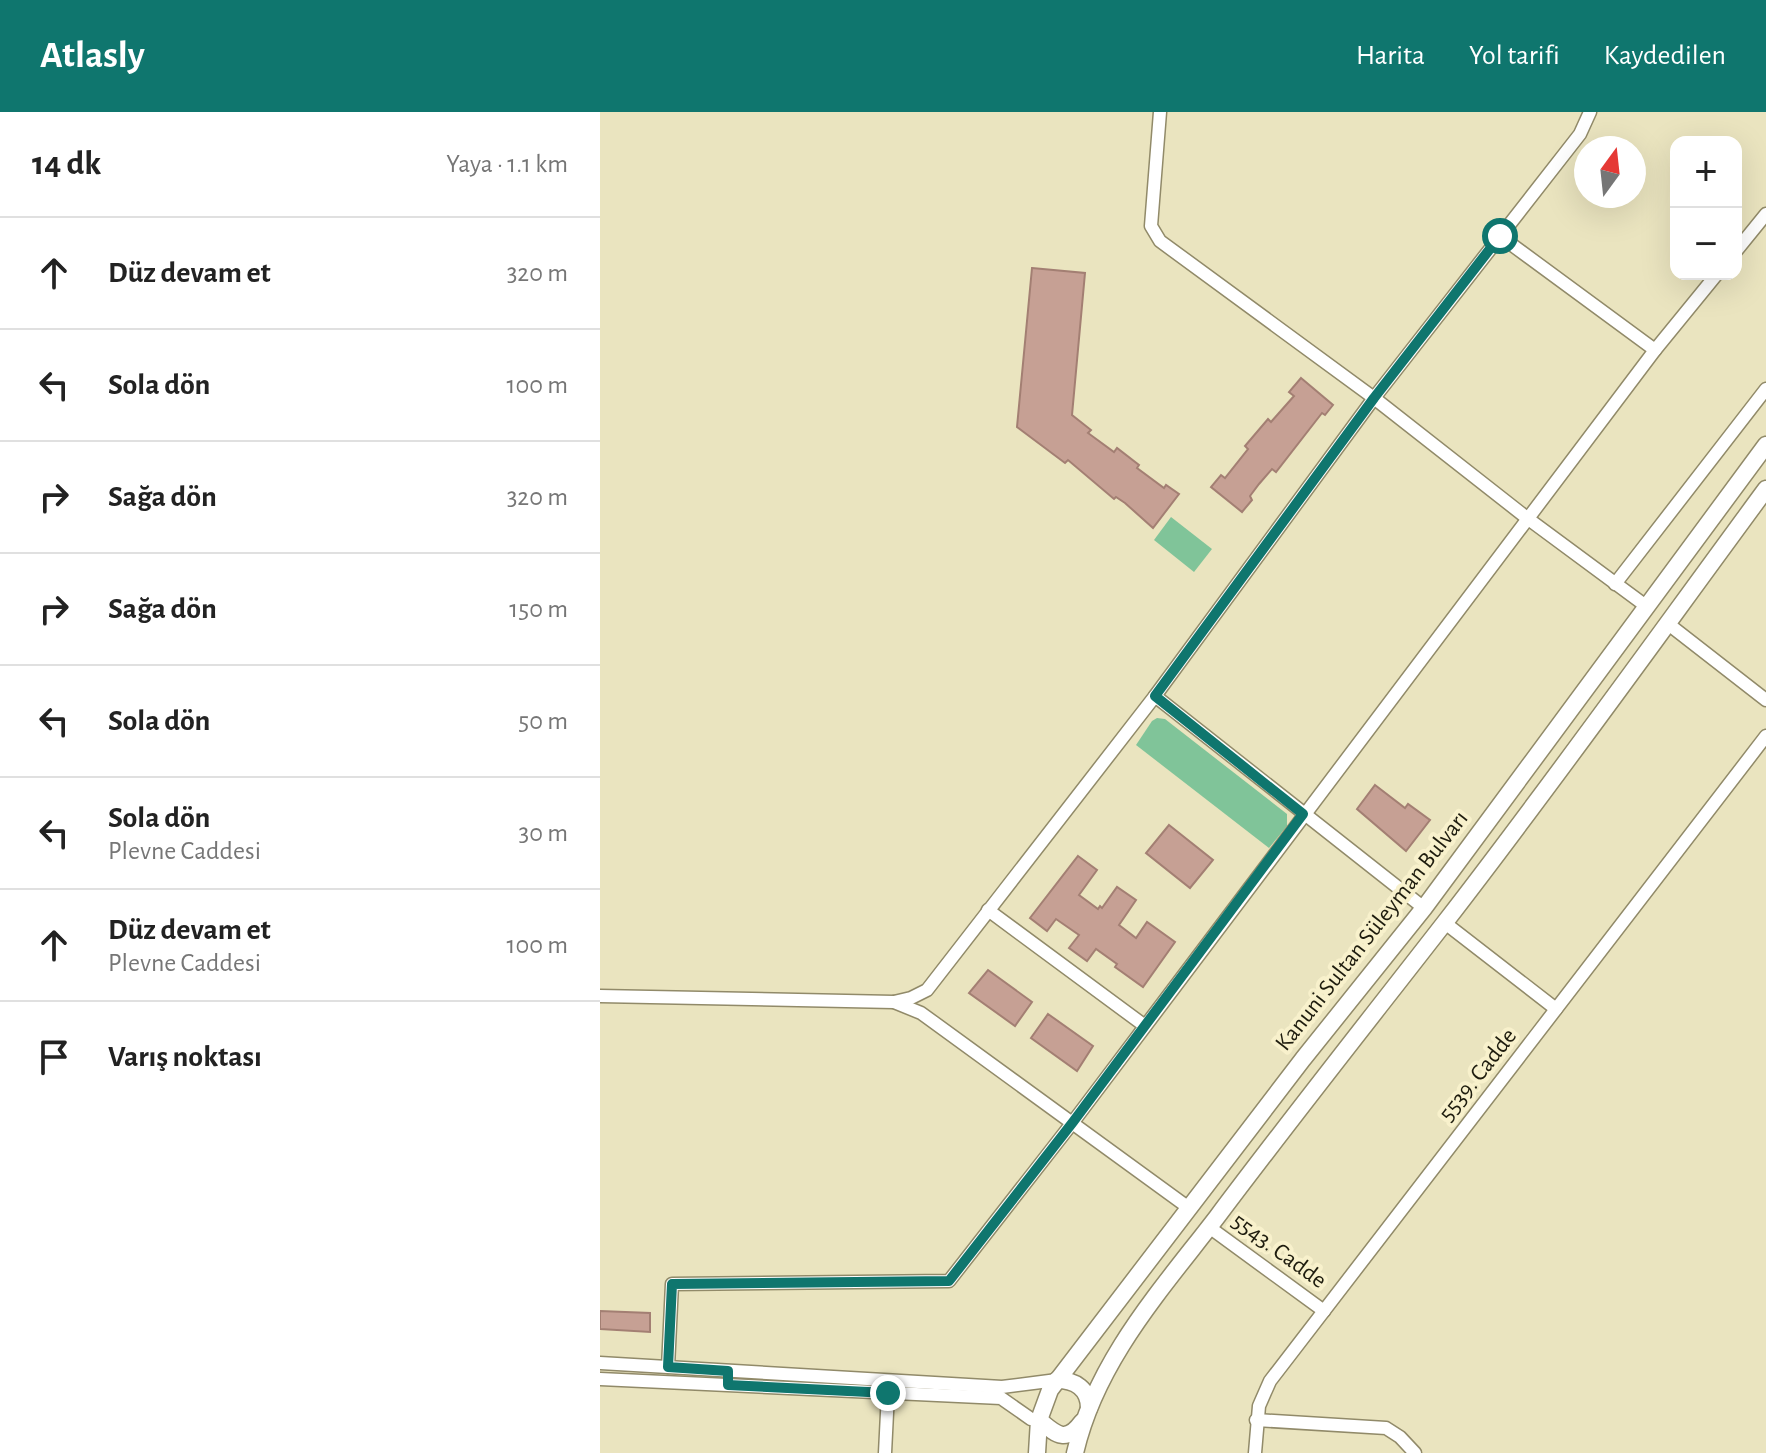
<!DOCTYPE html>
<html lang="tr">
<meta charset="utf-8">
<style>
:root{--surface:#fff;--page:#f2f2f2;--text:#222;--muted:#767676;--line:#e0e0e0;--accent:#0f766e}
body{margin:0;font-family:"Alegreya Sans",sans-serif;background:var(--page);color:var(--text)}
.controls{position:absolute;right:24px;top:24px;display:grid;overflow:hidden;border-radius:16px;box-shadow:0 8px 32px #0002}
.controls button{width:72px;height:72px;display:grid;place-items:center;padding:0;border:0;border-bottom:2px solid var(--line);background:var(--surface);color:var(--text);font:40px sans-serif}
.compass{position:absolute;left:974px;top:24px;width:72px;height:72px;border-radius:50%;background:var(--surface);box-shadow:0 8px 32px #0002;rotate:15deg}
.stop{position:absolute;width:24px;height:24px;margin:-18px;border:6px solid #0f766e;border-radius:50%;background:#fff}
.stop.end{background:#0f766e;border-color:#fff;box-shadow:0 2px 8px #0008}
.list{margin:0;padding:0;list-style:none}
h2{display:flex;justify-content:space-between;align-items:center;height:104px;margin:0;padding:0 32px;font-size:34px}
h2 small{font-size:26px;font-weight:400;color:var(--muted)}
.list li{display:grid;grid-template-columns:52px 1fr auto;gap:24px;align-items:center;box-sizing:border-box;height:112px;padding:0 32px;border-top:2px solid var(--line)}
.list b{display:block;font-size:30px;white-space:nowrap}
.list p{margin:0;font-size:26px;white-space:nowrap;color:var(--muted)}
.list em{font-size:26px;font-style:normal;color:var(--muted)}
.icon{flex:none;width:44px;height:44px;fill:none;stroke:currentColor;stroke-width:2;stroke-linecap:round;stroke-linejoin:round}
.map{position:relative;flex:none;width:1166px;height:1341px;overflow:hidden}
header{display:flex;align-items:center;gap:48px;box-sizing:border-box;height:112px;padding:0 40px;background:var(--accent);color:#fff}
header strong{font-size:38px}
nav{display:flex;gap:44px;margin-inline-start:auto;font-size:28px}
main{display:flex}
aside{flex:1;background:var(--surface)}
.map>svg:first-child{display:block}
</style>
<header>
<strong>Atlasly</strong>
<nav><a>Harita</a><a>Yol tarifi</a><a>Kaydedilen</a></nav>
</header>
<main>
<aside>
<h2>14 dk<small>Yaya · 1.1 km</small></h2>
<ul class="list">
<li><svg class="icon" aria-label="ahead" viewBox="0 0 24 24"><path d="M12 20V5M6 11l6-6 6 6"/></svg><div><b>Düz devam et</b></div><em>320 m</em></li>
<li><svg class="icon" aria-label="left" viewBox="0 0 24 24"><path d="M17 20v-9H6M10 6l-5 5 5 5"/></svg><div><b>Sola dön</b></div><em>100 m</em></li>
<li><svg class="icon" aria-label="right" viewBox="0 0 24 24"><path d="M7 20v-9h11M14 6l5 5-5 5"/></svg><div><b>Sağa dön</b></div><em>320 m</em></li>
<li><svg class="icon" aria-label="right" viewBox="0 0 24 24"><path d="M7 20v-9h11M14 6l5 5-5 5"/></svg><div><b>Sağa dön</b></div><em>150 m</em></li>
<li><svg class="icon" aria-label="left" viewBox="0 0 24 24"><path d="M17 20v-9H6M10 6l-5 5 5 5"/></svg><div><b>Sola dön</b></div><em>50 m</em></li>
<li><svg class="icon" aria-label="left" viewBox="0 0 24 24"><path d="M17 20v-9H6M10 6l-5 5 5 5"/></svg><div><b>Sola dön</b><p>Plevne Caddesi</p></div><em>30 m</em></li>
<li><svg class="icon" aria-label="ahead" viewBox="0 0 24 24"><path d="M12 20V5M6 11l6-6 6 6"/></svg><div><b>Düz devam et</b><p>Plevne Caddesi</p></div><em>100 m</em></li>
<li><svg class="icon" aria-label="arrive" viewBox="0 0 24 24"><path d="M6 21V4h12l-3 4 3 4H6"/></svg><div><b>Varış noktası</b></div></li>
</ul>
</aside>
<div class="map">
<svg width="1166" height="1341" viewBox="0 0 1166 1341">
<rect width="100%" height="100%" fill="#eae4bf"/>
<g fill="#80c499">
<path d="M571,405L612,437L594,460L554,428Z"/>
<path d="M557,606L565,607L687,702V714L669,736L536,633L552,609Z"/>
</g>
<g fill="#c6a094" stroke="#a37f73" stroke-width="2">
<path d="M432,156L485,161L472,303L491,318L488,321L514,340L517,336L539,353L537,356L564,376L566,373L579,382L553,416L525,391L516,385L514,387L468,348L465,351L417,315Z"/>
<path d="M701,266L733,293L725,303L722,301L676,360L672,357L659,372L650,384L652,388L642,400L611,375L621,363L625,366L648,337L645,334L668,307L671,310L694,284L689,280Z"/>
<path d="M775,673L805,696L808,692L830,708L806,739L757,697Z"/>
<path d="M569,713L613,748L590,776L546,741Z"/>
<path d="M478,744L497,758L479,783L498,797L500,794L502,796L517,775L536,788L519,813L536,826L547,810L575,830L543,875L515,855L517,852L496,837L487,849L469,836L479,823L456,807L447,819L430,806Z"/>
<path d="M388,858L432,890L415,914L369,881Z"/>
<path d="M448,902L493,934L477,959L431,926Z"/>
<path d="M0,1199L50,1201V1220L0,1217Z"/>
</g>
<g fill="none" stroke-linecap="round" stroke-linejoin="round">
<g stroke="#918a69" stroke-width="15">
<g id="minor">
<path d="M560,0L551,114L560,129L774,286L927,406L1046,494"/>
<path d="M900,124L1055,238"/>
<path d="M1136,139L1166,102"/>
<path d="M1015,472L1166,277"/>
<path d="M1067,511L1166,588"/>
<path d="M555,584L824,796"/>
<path d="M388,798L545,914"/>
<path d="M845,811L956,897"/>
<path d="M0,884L294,890L321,901L589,1096"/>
<path d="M294,890L311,886L327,878L555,584L774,286L980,22L990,0"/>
<path d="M609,1115L724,1199"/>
<path d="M0,1251L402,1275L457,1268"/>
<path d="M68,1255L72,1172L349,1169L473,1010L1055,238L1117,162"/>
<path d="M0,1267L401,1286L431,1307L439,1308"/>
<path d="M656,1308L786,1316L800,1325L815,1341"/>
<path d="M285,1341L288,1281"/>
<path d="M655,1341L659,1294L670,1269L1166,624"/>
</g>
</g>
<g stroke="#918a69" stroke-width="19">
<g id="major">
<path d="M457,1268C475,1268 489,1277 489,1296"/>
<path d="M439,1308C455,1321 465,1333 482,1310"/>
<path d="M437,1341L439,1308L450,1278L703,947L824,796L1166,333"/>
<path d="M475,1341C496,1249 561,1178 617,1105C692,1005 769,908 846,809C956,667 1060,521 1166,377"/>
</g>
</g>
<use href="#minor" stroke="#fff" stroke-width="12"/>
<use href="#major" stroke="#fff" stroke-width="16"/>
</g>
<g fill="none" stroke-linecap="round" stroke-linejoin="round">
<path stroke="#0f766e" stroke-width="10" d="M288,1281L128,1273V1259L68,1255L72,1172L349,1169L473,1010L703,702L555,584L774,286L900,124"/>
</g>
<g text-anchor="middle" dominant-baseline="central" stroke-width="8" stroke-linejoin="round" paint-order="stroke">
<g font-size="24" fill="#1e1c0e" stroke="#f8f1cc">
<text transform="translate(772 819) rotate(-52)">Kanuni Sultan Süleyman Bulvarı</text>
<text transform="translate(878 963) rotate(-52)">5539. Cadde</text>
<text transform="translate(679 1139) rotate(36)">5543. Cadde</text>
</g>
</g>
</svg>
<div class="controls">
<button>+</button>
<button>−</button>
</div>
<svg class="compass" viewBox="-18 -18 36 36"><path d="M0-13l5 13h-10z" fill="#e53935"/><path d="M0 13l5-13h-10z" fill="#767676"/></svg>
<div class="stop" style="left:900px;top:124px"></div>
<div class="stop end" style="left:288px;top:1281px"></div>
</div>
</main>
